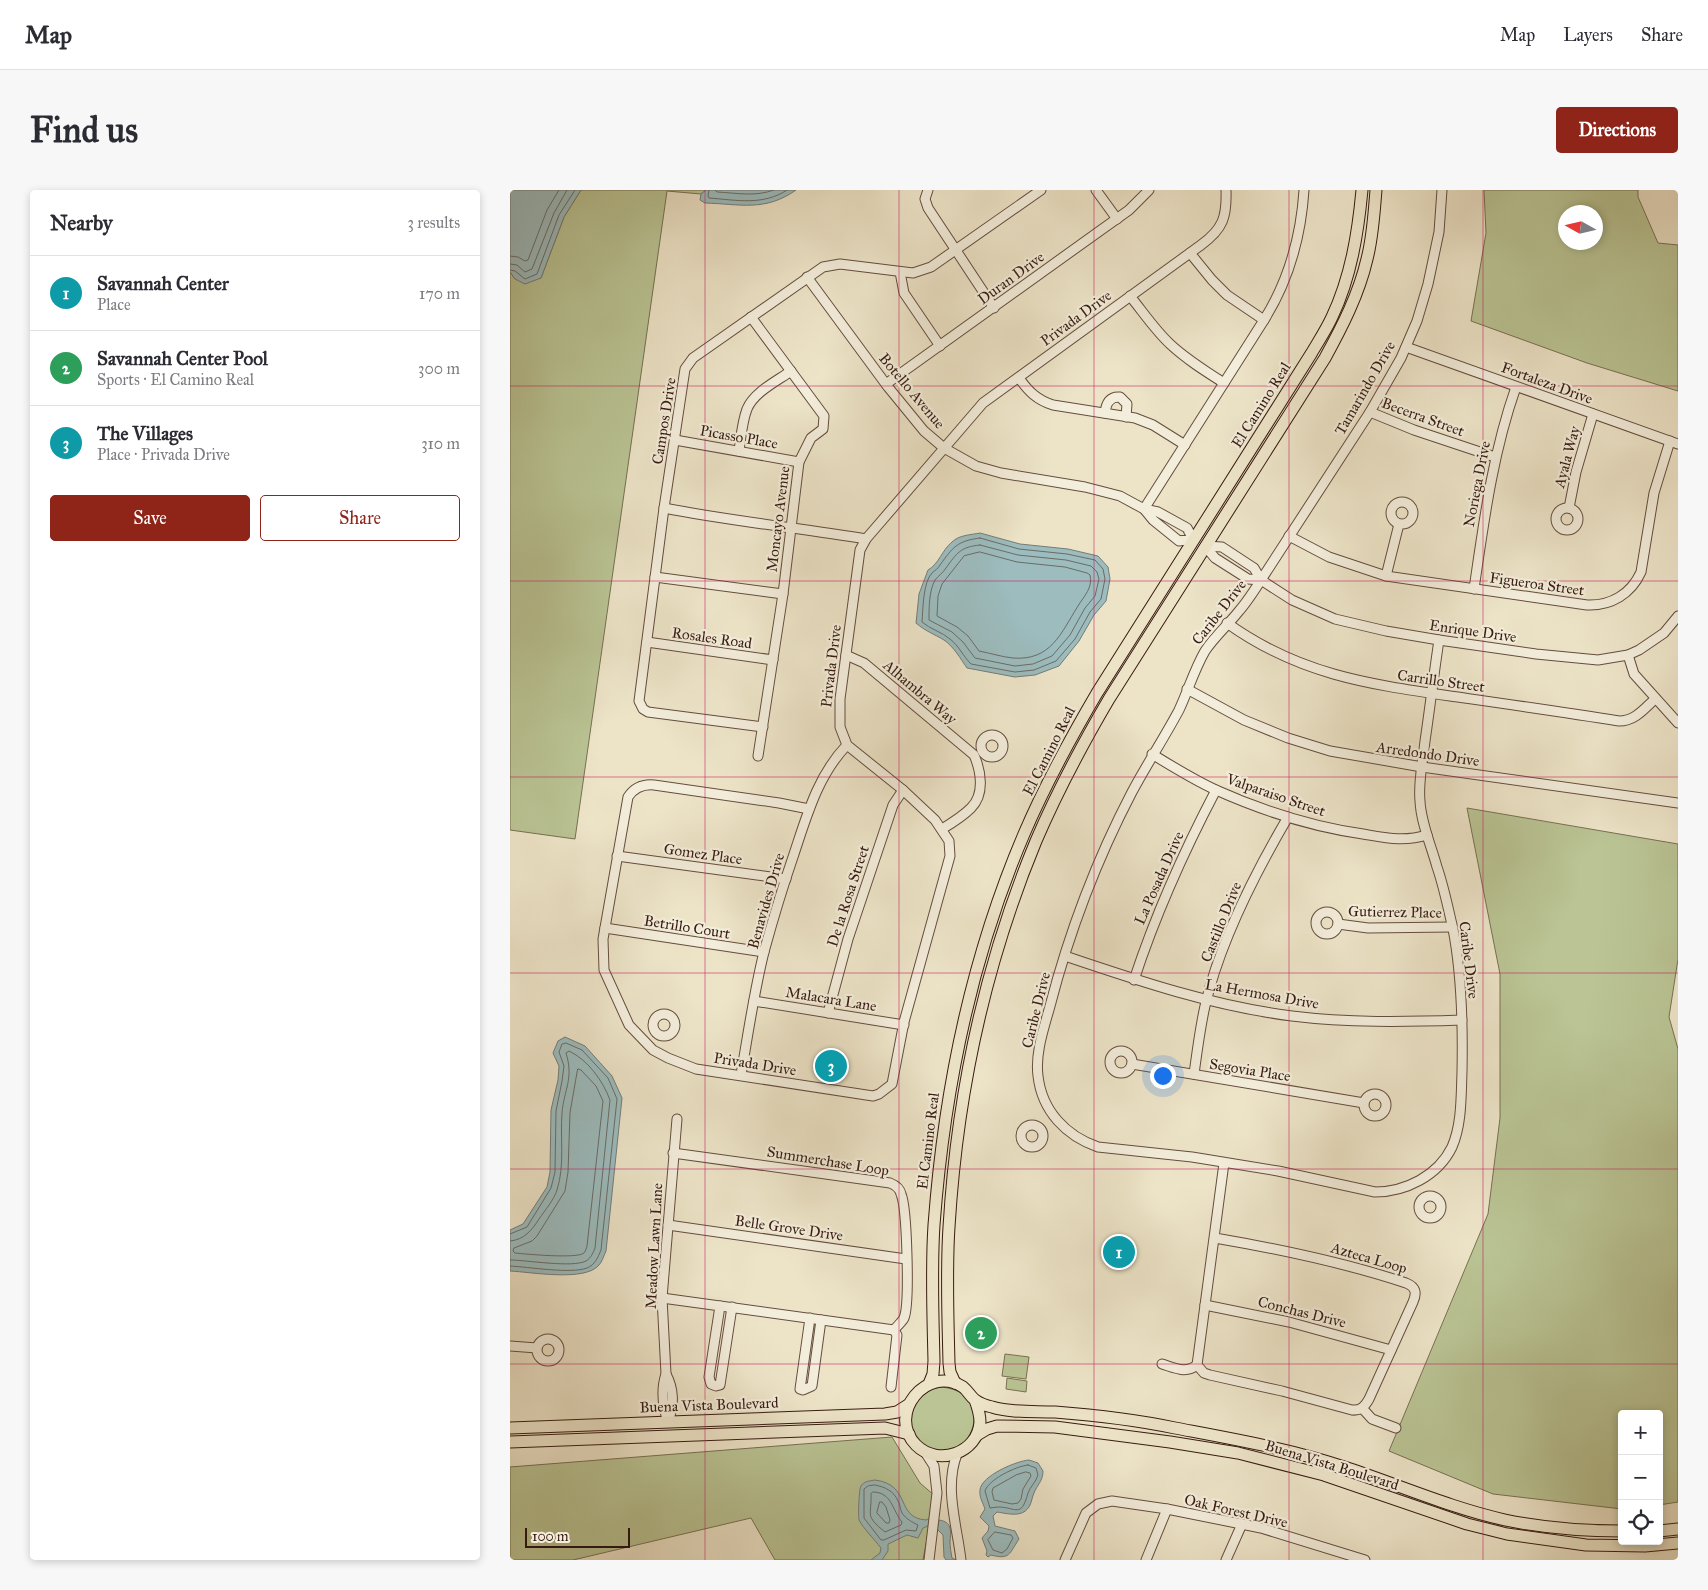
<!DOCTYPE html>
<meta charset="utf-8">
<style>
:root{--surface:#fff;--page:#f7f7f7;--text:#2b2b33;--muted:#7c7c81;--line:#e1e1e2;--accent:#8f2418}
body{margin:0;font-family:"IM FELL Great Primer",serif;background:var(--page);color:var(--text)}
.controls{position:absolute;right:15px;bottom:15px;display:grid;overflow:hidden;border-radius:5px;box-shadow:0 2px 8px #0003}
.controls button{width:45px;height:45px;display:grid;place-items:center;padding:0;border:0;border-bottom:1px solid var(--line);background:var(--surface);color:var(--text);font:25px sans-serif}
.compass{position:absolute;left:1048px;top:15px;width:45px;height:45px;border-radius:50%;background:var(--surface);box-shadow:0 2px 8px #0003;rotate:278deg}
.scale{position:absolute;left:15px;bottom:12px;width:105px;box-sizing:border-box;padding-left:5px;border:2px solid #371b10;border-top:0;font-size:14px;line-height:18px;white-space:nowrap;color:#371b10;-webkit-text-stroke:4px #f3eddb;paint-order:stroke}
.you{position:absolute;left:652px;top:885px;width:18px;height:18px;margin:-12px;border:4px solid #fff;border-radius:50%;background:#1a73e8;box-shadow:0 0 0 8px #1a73e833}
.badge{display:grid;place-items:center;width:32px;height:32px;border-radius:50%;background:var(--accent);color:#fff;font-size:16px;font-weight:700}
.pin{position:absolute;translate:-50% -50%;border:2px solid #fff;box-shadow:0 1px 5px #0006}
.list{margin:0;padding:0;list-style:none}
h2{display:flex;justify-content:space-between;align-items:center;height:65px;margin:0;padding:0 20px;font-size:21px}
h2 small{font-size:16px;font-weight:400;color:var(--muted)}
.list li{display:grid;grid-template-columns:32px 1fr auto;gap:15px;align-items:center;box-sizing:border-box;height:75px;padding:0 20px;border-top:1px solid var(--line)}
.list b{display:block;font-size:19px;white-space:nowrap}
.list p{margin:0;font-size:16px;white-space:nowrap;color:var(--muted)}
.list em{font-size:16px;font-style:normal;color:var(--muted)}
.actions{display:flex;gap:10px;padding:15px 20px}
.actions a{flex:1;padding:11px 0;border:1px solid var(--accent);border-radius:5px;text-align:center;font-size:18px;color:var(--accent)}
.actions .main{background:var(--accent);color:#fff}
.icon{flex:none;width:28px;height:28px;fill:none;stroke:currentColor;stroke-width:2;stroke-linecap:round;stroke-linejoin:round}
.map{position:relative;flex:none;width:1168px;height:1370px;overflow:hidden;border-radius:5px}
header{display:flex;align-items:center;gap:30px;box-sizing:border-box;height:70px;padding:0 25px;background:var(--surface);border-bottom:1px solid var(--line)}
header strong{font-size:24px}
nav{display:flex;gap:28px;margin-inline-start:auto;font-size:18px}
.intro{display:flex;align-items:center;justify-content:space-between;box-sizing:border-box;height:120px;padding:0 30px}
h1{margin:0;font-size:35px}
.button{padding:12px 22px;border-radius:5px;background:var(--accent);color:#fff;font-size:18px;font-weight:700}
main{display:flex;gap:30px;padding:0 30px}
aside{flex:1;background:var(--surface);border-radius:5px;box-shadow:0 2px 8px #0003}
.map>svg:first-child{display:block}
</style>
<header>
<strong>Map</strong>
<nav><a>Map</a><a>Layers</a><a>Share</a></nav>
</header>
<div class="intro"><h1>Find us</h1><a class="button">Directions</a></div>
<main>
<aside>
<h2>Nearby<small>3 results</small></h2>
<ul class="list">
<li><span class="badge" style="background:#0f9aa8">1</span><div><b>Savannah Center</b><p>Place</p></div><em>170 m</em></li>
<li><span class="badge" style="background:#2e9e5b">2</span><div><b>Savannah Center Pool</b><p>Sports · El Camino Real</p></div><em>300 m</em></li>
<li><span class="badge" style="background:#0f9aa8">3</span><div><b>The Villages</b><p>Place · Privada Drive</p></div><em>310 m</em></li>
</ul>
<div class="actions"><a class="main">Save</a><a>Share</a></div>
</aside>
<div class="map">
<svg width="1168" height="1370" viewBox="0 0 1168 1370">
<rect width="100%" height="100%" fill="#ede4c8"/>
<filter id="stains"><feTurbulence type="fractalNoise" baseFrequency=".004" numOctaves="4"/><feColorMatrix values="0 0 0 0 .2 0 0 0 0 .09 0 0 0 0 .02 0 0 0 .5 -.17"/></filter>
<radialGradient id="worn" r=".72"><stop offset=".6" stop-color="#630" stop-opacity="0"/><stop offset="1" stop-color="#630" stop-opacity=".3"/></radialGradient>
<g fill="#bac494" stroke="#787052" fill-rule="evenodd">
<path d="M71,0H196L191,4L157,1L65,649L0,640V82L5,89L31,88L54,27Z"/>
<path d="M974,0H1128V7L1148,53L1168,55V201L1077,173L961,131L976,43ZM1056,22H1086V52H1056Z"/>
<path d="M957,618L1168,654V769L1159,827L1168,859V1312L1149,1315V1224H1112V1319L983,1304L879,1261L978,1024L990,928V784Z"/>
<path d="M495,1164L519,1167L516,1189L492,1186Z"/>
<path d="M497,1188L517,1191L516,1202L496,1199Z"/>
<path d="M430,1197C490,1201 461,1280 419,1258C412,1254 406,1249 403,1242C395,1221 409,1202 430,1197Z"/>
<path d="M382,1247L410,1293L425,1306L413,1370H265L241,1328L63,1370H0V1277Z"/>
</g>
<g fill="#9cbcbe" stroke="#747c78">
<path d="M0,0H71L54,27L31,88L15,94L5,89L0,82Z"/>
<path d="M196,0H286C255,22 230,14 195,13L190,10L191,4Z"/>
<path d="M470,343L510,354L558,359L588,366L598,377L600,389L596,411L584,425L569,451L549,476L525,485L505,487L457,478C450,468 444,457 434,450C424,444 415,441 406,433L409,404L418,380C429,374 432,360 442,352C449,345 460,345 470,343Z"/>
<path d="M55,847L75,856L102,886L112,908L96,1061C94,1065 92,1072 89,1075C75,1092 21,1082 0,1081V1040L13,1034L37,997L40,982L41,920L48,890L49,876L43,863L48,851Z"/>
<path d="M461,1131L483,1134L481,1154L458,1151Z"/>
<path d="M519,1270L528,1273L533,1281C533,1291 527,1295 524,1303C522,1307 522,1311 520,1315C514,1328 499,1324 487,1322L483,1326L485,1336L505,1341L509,1349C499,1364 500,1370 481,1365L478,1367L476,1365L477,1361L472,1348L478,1341L479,1336L470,1327L475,1319C473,1313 469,1307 470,1300C471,1286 506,1271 519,1270Z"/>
<path d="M365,1290C402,1295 385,1328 416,1330L420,1328L418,1336L413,1338L408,1348L397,1345L378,1354V1361L372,1370H361L370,1363L371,1358C365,1350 353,1338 349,1330C348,1326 349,1298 351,1296C354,1291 360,1291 365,1290Z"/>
<path d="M429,1330C442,1332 441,1340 440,1351C440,1357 441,1363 442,1368L446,1370H436L434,1367L433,1345L427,1339Z"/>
</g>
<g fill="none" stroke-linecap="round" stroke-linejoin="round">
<g stroke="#6a6c67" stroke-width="1">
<path d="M199,0L198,6L199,8C226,10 253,16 277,0"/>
<path d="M205,0L207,2C227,3 245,7 264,0"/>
<path d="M0,66L8,67L15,71L18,70L37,20L49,0"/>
<path d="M0,74L7,75L15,82L22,79L44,23L57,0"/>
<path d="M0,80L5,81L15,89L27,84L49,25L65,0"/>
<path d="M470,348L509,359L557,364L585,370L593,379L595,389L591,409L580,422L565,449L546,471L524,480L505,482L461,474C453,466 449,456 440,449C432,442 420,439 412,432C413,419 413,392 422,383C425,380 428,379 430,375C443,357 447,351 470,348Z"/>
<path d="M470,355L508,365L556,370L581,376L587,382L589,389L585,406L575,418L560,445L542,466L523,474L505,476L465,468L453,452L442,442L419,430C419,417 419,401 425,390C428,386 433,383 436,378C447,363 450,357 470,355Z"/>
<path d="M470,362L507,372L555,377L577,383L580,385C583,398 574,406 568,416C551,443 541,471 503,468C492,467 480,463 469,461L458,446L447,437L427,426L428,406L432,394L454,366Z"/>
<path d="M68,879L71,880L86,896L93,911L77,1056C77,1057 75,1062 74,1063C67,1069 15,1064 5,1063L3,1061L4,1058L22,1051L27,1046L55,1001L58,982L60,923Z"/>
<path d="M0,1044L17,1037L41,998L45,982L46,921L52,891L54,876L49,862L52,854L56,853L72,860L98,888L107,909L91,1060C88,1067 85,1075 77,1078C61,1084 19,1077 0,1076"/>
<path d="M0,1051C14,1050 22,1040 29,1029C35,1020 44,1010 47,1000C55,975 50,948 52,923C54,899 64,889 56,863L59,861C78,870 93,891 100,910L85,1058C83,1063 81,1068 76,1071C62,1078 17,1070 0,1070"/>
<path d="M518,1275L526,1278L528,1285C526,1292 520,1297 518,1303C511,1329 506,1317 488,1317C485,1317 483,1318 480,1318L475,1301C478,1290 506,1276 518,1275Z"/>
<path d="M516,1282L520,1283L521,1286L513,1299L511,1309L508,1313L502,1314L484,1310L482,1302L483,1298L506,1285Z"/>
<path d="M365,1295C375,1297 384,1301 388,1311C390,1314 390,1319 392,1323C396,1329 402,1332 408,1335L406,1341L396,1340L374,1350H371L354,1328V1299L358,1296Z"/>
<path d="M363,1302C382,1302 382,1320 392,1332L391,1335L375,1342C354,1325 362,1326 361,1304Z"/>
<path d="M370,1312H372L376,1317L380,1330L379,1333H376L367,1323Z"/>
<path d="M485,1342L501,1345L503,1348L497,1359L492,1363L483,1360L478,1350Z"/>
</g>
<g stroke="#644d3e" stroke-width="11">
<g id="minor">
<path d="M418,0L415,9L418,18L484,118"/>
<path d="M586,0L607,29"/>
<path d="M680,63L702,90L717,105L754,130"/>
<path d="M390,82L394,103L430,156"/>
<path d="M297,87L378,197L414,241L434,258L466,276L491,283L575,297L610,306L634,319L648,322L677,338L683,349L669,351L643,330L634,319"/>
<path d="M620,106C633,122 645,140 660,154C676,169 695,181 714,193"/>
<path d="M241,127L314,226L313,239L301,248L289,272L273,404L248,566"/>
<path d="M896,157L1168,254"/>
<path d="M509,188C518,201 527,210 543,215L625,228L643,235L675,255"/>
<path d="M376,194L619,20L639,0"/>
<path d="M860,222L904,240L985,267"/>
<path d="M595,223C596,213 600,206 610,207L617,214L616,227"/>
<path d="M165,250L289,272"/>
<path d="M229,261C231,247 232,232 237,219C244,202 267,191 281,181"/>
<circle cx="892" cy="323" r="11"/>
<circle cx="1057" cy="329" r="11"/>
<path d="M154,318C221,331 289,338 356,349"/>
<path d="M1059,318L1066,282L1083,224"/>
<path d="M634,319L754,130C779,90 791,47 794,0"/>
<path d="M779,346L819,367L876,386L1077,415C1101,416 1121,404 1131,382L1144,303L1160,251"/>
<path d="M695,356L705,368L738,389L751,390L782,410L825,429L876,441L929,450L1026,464L1088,470L1118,465L1129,460L1154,443L1168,426"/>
<path d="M695,356L712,357L744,378L751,390"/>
<path d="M876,386L889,334"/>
<path d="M145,387L273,404"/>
<path d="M964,399C974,330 983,262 1006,197"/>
<path d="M717,433C788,484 857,494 940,506C996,514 1053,522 1109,531C1125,531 1134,519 1145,509"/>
<path d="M929,450C924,483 920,517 915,551C913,570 908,592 910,611C911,633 921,655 927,677C934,697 938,718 943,739C952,786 953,834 952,882C951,906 952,934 942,957C928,986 895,1002 865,1002L768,981L682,967L588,957C556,946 532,921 528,886C525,863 534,838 540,816C559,743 587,669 622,602C637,574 654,548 669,520C678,501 684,480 695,461C705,446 718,435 729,421C737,412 744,401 751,390L860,222L891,168L907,131L918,94L929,42L932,0"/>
<path d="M137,452L263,470"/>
<path d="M336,465L354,473L464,565C471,581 475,604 461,618C453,626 442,633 432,639"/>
<path d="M1118,465L1124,484L1168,533"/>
<path d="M677,499L734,530L778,548L820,561L912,577L1168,613"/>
<path d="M253,537L138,522L133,519L129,511L154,318L175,179L183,168L313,77L330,74L403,83L421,77L531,0"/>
<circle cx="482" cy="556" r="11"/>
<path d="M642,564C663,577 684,590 706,600C753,621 803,637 853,644C877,648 894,652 917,645"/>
<path d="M299,619L269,613L144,595C133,594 124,598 118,607L93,749L94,780L119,835L143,860L158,868L186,879L363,906L369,904L382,894L394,832L440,666L439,651L425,630L393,600L337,555L330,537V509L350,360L356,349L473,213L691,55C713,39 717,27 716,0"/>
<path d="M107,666L276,689"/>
<circle cx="817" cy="733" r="11"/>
<path d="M828,734L858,738L942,737"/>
<path d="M95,738L254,762"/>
<path d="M555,766C629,791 703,816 782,826C838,833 895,832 952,830"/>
<path d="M624,790C646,723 674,661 706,600"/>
<path d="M244,811L394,835"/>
<path d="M318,823L338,749L383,615L393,600"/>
<circle cx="154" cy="835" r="11"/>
<circle cx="611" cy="872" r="11"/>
<path d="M622,874L854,913"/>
<path d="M684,884C687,862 690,838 695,816C710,751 744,685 778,627"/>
<path d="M231,885C238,844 244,802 254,762C263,729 273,696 284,664C297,625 308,585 337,555"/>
<circle cx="865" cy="915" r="11"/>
<circle cx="522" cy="946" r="11"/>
<circle cx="920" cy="1017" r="11"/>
<path d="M158,1035L396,1069"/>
<path d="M705,1048C769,1059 833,1072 896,1093C906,1097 907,1103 903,1112L859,1209C855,1216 851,1221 842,1220L772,1201L700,1185L694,1183L687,1175L714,973"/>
<path d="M152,1108L384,1140C387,1136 392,1132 394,1128C400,1114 397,1018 391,1004C390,999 385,995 380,993L163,963"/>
<path d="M695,1115L779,1132L881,1160"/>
<path d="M210,1116L199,1187L201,1194L206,1196L210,1195L222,1117"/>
<path d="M300,1128L290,1199L293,1200L302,1196L311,1130"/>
<circle cx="38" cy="1160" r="11"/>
<path d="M0,1156L27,1158"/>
<path d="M652,1174C665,1178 676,1184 687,1175"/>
<path d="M156,1184C164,1199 164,1216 158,1232"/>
<path d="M381,1197L387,1145L384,1140"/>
<path d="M852,1218L862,1229L886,1238"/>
<path d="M158,1232C153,1217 151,1199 156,1184L152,1108L167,929"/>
<path d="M415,1262L424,1276L427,1303L419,1370"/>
<path d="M447,1264C434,1298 447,1335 451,1370"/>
<path d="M555,1370L576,1323L588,1314L602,1311L657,1319L751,1338L855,1370"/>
<path d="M636,1370L657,1319"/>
<path d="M716,1370L732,1334"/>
</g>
</g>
<g stroke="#371b10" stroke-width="13">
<g id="major">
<path d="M445,1193L440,1182L439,1173C438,1128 436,1082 439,1037C447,904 475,774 526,651C547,602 572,555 599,509L815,168C832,137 849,104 857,69C863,46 864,23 866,0"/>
<path d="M419,1194L423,1184L424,1171C423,1126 421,1080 424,1035C434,901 461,768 514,644C535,595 560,549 587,503L801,164C808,152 816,140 822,127C841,87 848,43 852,0"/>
<path d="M465,1210C468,1218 470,1224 470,1232C468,1263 428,1277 406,1255C376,1224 417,1174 453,1197C458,1201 460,1206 465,1210C469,1213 477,1216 482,1217C501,1223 525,1221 545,1222C584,1225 627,1230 665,1238C723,1249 781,1259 837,1278C889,1295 941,1318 995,1330C1034,1338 1073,1341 1112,1341"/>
<path d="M0,1238L375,1224L387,1222L398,1215"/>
<path d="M467,1245L477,1239L487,1236L545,1237L660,1252L728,1263L814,1285L957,1334L997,1344L1076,1355L1135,1356L1168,1353"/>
<path d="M0,1252L375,1238L399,1244"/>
<path d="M1149,1341L1168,1339"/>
</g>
</g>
<use href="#minor" stroke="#f3eddb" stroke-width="9"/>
<use href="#major" stroke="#ede4c8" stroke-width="11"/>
</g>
<path fill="none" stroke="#c2185b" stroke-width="1" stroke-opacity="0.55" d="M195,0V1370M389,0V1370M584,0V1370M779,0V1370M973,0V1370M0,196H1168M0,391H1168M0,587H1168M0,783H1168M0,979H1168M0,1174H1168"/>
<g text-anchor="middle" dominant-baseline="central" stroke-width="4.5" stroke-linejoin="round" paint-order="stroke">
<g font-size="15" fill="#371b10" stroke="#f3eddb">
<text transform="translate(501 88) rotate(-36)">Duran Drive</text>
<text transform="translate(566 128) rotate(-36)">Privada Drive</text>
<text transform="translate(1037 193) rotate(20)">Fortaleza Drive</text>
<text transform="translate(855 198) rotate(-60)">Tamarindo Drive</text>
<text transform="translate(402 201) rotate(50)">Botello Avenue</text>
<text transform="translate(751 215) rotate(-58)">El Camino Real</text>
<text transform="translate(913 227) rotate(20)">Becerra Street</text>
<text transform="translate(154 231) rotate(-81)">Campos Drive</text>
<text transform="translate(229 247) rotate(10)">Picasso Place</text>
<text transform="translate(1057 267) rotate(-75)">Ayala Way</text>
<text transform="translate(967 294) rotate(-79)">Noriega Drive</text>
<text transform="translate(268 329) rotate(-83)">Moncayo Avenue</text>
<text transform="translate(1027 394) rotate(8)">Figueroa Street</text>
<text transform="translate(709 422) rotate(-52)">Caribe Drive</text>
<text transform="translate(963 441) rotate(8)">Enrique Drive</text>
<text transform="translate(202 448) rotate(8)">Rosales Road</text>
<text transform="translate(321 476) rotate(-83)">Privada Drive</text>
<text transform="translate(931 491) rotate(8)">Carrillo Street</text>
<text transform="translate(410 502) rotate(40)">Alhambra Way</text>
<text transform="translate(539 561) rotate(-63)">El Camino Real</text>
<text transform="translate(918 564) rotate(8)">Arredondo Drive</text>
<text transform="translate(766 605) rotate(19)">Valparaiso Street</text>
<text transform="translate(193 664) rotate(8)">Gomez Place</text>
<text transform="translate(649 688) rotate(-66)">La Posada Drive</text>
<text transform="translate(338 706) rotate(-72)">De la Rosa Street</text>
<text transform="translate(256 711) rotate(-74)">Benavides Drive</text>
<text transform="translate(885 722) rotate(1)">Gutierrez Place</text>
<text transform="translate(711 732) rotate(-68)">Castillo Drive</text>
<text transform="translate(177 737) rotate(9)">Betrillo Court</text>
<text transform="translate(959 770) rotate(83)">Caribe Drive</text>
<text transform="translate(752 804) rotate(10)">La Hermosa Drive</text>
<text transform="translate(321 809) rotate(9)">Malacara Lane</text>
<text transform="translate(526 820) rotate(-76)">Caribe Drive</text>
<text transform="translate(245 874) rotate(9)">Privada Drive</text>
<text transform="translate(740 880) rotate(9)">Segovia Place</text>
<text transform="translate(418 951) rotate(-83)">El Camino Real</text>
<text transform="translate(318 971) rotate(9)">Summerchase Loop</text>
<text transform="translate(279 1038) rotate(8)">Belle Grove Drive</text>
<text transform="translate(144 1056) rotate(-87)">Meadow Lawn Lane</text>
<text transform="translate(859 1068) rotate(16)">Azteca Loop</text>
<text transform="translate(792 1122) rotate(14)">Conchas Drive</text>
<text transform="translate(199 1215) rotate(-2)">Buena Vista Boulevard</text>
<text transform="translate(822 1275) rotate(17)">Buena Vista Boulevard</text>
<text transform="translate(726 1321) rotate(13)">Oak Forest Drive</text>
</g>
</g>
<rect width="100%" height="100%" filter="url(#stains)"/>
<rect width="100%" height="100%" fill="url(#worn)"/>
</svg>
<div class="controls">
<button>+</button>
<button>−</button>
<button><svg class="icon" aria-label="locate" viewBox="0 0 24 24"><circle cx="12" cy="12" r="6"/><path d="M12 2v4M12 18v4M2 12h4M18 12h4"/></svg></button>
</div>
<svg class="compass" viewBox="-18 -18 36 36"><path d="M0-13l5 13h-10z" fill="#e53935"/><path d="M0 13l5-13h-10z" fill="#7c7c81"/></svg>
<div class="scale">100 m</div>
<div class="you"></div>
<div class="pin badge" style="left:609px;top:1062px;background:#0f9aa8">1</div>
<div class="pin badge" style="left:471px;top:1143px;background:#2e9e5b">2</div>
<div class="pin badge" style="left:321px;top:876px;background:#0f9aa8">3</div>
</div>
</main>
